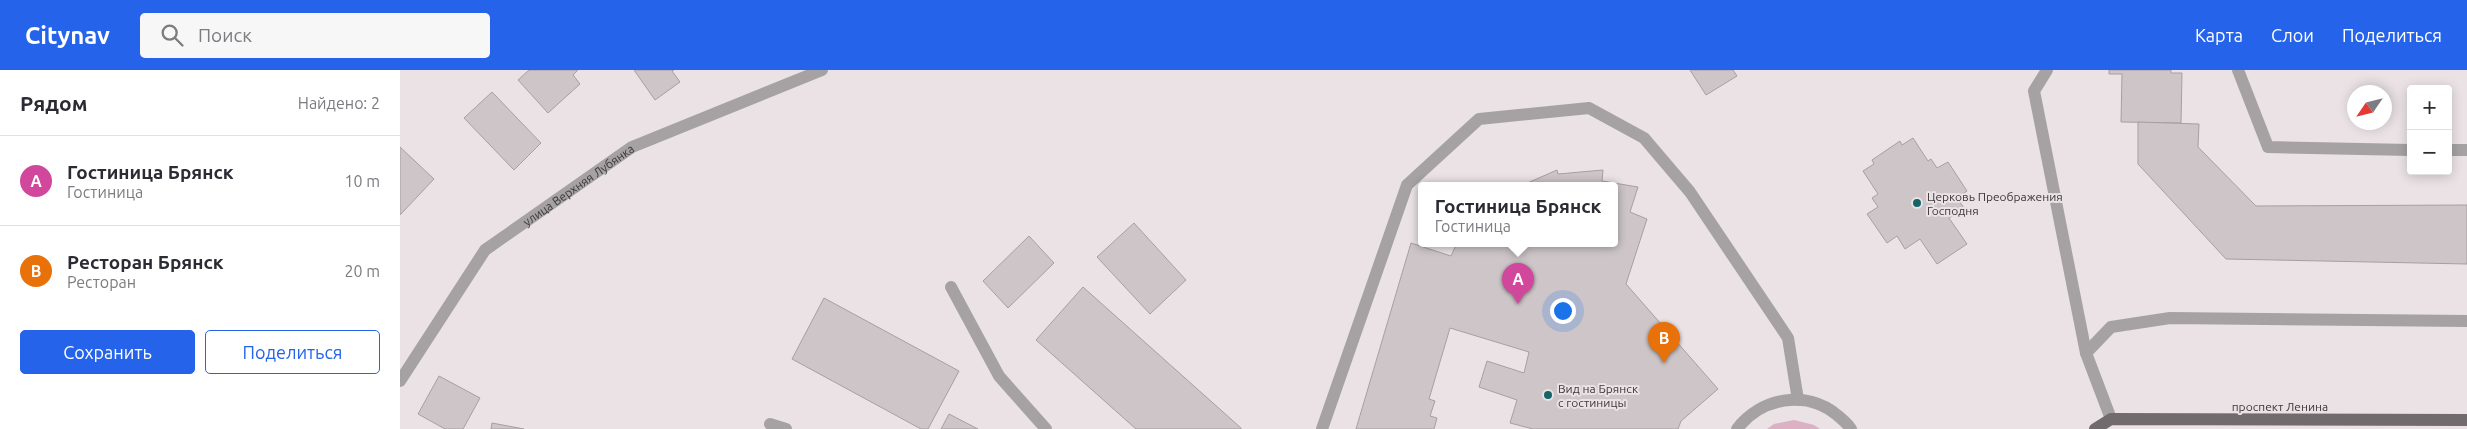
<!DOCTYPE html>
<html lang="ru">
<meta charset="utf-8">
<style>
:root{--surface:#fff;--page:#f7f7f7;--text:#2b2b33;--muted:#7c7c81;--line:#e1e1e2;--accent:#2563eb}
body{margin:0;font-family:Ubuntu,sans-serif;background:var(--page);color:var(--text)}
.controls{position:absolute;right:15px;top:15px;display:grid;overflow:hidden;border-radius:5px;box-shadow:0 2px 12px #0003}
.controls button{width:45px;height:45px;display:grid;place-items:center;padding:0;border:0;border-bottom:1px solid var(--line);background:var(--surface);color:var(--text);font:25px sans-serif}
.compass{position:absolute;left:1947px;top:15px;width:45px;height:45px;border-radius:50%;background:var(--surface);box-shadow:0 2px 12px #0003;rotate:235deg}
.you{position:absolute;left:1162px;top:240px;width:18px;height:18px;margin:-12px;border:4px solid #fff;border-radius:50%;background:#1a73e8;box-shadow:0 0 0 8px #1a73e833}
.badge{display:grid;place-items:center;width:32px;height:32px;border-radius:50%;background:var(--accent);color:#fff;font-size:16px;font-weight:700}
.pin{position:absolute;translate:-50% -41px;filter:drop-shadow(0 1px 2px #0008)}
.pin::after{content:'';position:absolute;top:26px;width:18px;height:15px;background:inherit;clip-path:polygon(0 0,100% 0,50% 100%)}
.popup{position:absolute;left:1018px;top:112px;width:200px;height:65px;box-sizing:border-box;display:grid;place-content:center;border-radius:5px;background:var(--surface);filter:drop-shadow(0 1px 4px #0005);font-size:16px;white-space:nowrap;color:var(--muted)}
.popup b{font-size:19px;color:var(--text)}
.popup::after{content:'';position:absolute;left:50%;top:100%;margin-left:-10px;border:10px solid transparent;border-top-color:var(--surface)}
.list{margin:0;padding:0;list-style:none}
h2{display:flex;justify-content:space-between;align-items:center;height:65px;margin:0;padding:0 20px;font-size:21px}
h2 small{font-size:16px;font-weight:400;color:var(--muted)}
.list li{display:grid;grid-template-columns:32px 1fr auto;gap:15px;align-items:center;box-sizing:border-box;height:90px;padding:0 20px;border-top:1px solid var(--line)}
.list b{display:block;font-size:19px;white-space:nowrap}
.list p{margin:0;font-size:16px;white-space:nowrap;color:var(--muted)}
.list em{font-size:16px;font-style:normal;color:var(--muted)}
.actions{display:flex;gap:10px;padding:15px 20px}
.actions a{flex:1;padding:11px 0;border:1px solid var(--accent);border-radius:5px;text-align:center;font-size:18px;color:var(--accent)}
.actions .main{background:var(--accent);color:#fff}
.icon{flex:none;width:28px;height:28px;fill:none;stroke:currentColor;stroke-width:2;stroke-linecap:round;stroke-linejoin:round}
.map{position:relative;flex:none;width:2067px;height:359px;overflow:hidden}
header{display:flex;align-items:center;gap:30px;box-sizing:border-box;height:70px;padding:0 25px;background:var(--accent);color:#fff}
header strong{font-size:24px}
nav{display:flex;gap:28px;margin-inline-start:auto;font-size:18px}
.search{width:350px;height:45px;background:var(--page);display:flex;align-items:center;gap:12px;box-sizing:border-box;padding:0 18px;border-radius:5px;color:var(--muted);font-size:19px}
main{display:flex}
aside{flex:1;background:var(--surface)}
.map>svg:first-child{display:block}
</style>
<header>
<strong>Citynav</strong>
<div class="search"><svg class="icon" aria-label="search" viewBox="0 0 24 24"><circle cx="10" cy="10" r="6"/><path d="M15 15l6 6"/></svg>Поиск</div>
<nav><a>Карта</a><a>Слои</a><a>Поделиться</a></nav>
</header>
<main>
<aside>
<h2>Рядом<small>Найдено: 2</small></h2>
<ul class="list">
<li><span class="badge" style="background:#d1479c">A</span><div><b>Гостиница Брянск</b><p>Гостиница</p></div><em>10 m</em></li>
<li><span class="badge" style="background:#e8710a">B</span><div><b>Ресторан Брянск</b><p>Ресторан</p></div><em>20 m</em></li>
</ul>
<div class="actions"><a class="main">Сохранить</a><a>Поделиться</a></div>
</aside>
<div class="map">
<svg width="2067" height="359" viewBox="0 0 2067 359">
<rect width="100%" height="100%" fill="#eae2e5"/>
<path fill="#dbb1c3" d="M1394,350L1414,355L1420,359H1367L1374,354Z"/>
<g fill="#cdc5c8" stroke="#a79fa3">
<path d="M129,0H178L173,5L180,14L148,43L118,10Z"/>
<path d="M234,0H274L272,1L280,12L255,30Z"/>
<path d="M1290,0H1333L1337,6L1306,25Z"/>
<path d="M1709,0H1771V3H1782L1781,53L1721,52L1722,4H1709Z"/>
<path d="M92,22L141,73L114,100L64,48Z"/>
<path d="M1738,52L1799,54L1798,77L1856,136L2067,135V194L1826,189L1738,94Z"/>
<path d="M1513,68L1528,91L1531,89L1537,98L1548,92L1567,121L1557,128L1564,138L1549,148L1567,174L1537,194L1520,169L1505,179L1497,166L1487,173L1467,144L1478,137L1472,128L1478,124L1463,101L1474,94L1472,90L1500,71L1502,75Z"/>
<path d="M0,77L34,109L0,145Z"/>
<path d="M1157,100L1158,104L1203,100L1202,111L1238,117L1230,142L1247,149L1226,214L1318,319L1281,351L1278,359H1133L1110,353L1117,330L1079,317L1087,291L1124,303L1129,282L1050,258L1029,329L1035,331L1030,346L1037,348L1034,359H956L1011,173L1051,186L1057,173H1214V115H1123Z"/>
<path d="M734,153L786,210L750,244L697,187Z"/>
<path d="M629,166L654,193L608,238L583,211Z"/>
<path d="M683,217L841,358V359H736L636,270Z"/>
<path d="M424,228L559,301L528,359H521L392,289Z"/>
<path d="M39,306L80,328L63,359H45L18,344Z"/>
<path d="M549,344L578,359H541Z"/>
<path d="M92,353L124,359H91Z"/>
</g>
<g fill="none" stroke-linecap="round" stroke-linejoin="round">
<g stroke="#a6a2a4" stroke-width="12">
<path d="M1647,0L1634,21L1686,283"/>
<path d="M1838,0L1868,77L2011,80"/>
<path d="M2048,80H2067"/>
<path d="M551,217L599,306L646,359"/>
<path id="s1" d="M0,311L85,180L232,77L422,0"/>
<path d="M1711,349L1686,283L1711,257L1770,248L2067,251"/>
<path d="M370,354L386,359"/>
<path d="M922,359L1007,115L1079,49L1189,38L1244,68L1290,122L1388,268L1398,330"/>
<path d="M1337,359C1360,328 1406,319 1437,345C1442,349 1447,353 1451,359"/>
</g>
<path stroke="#716b6e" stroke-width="12" d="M1695,359L1711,349L2067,350"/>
</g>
<g fill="#146468" stroke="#eae2e5" stroke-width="2">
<circle cx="1517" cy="133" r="5"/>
<circle cx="1148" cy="325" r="5"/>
</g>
<g text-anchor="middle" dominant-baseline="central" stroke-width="4" stroke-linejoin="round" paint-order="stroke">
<g font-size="12" fill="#3b3739" stroke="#eae2e5">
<text stroke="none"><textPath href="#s1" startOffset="270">улица Верхняя Лубянка</textPath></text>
<text x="1880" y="336">проспект Ленина</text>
</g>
<g font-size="12" fill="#3b3739" stroke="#eae2e5" text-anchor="start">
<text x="1527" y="126">Церковь Преображения<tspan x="1527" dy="14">Господня</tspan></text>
<text x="1158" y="318">Вид на Брянск<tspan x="1158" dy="14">с гостиницы</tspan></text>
</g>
</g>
</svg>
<div class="controls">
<button>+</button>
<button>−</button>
</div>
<svg class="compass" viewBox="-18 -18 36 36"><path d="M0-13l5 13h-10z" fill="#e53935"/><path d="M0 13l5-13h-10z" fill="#7c7c81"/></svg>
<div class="you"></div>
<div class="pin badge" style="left:1118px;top:234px;background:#d1479c">A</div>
<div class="popup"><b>Гостиница Брянск</b>Гостиница</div>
<div class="pin badge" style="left:1264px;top:293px;background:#e8710a">B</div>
</div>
</main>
